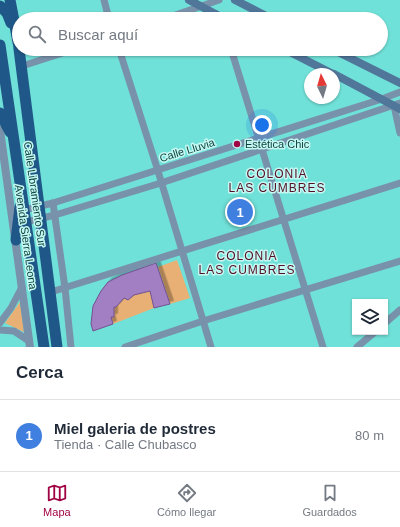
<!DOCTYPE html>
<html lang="es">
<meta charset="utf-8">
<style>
:root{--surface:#fff;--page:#f2f2f3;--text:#1f2937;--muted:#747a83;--line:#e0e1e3;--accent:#a00343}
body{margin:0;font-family:Helvetica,sans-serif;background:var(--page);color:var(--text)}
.controls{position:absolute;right:12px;bottom:12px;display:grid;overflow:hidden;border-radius:0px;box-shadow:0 1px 3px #0004}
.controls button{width:36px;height:36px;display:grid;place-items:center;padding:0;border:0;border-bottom:1px solid var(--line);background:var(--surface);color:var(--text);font:20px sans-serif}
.compass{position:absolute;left:304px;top:68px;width:36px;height:36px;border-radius:50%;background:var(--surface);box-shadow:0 1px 3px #0004;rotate:355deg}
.you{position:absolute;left:262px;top:125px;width:14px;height:14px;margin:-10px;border:3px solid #fff;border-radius:50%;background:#1a73e8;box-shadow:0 0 0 6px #1a73e833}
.badge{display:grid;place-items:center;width:26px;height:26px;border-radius:50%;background:var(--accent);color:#fff;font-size:13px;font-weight:700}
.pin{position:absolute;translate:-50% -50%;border:2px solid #fff;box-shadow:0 1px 4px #0006}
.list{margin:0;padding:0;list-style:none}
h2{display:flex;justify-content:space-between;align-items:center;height:52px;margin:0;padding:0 16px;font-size:17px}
h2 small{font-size:13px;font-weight:400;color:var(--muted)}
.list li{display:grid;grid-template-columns:26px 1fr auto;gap:12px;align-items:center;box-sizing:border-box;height:72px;padding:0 16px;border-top:1px solid var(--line)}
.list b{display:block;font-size:15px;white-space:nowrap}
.list p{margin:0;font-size:13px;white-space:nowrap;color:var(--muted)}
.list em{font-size:13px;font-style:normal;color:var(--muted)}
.icon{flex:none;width:22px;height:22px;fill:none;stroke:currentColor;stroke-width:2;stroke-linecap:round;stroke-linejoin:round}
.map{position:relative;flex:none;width:400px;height:347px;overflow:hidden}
.search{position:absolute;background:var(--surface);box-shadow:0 1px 3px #0004;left:12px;right:12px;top:12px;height:44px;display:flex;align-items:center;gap:10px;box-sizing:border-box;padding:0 14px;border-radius:22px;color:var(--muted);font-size:15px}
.sheet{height:124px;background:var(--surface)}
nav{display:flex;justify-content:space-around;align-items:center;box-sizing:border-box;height:56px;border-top:1px solid var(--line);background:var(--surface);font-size:11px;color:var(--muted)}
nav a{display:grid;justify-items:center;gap:2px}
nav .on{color:var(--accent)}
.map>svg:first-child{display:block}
</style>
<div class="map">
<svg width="400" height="347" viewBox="0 0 400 347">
<defs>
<filter id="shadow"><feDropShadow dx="3.5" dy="-3.5" stdDeviation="0" flood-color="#0004"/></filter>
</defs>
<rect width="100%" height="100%" fill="#70e1d8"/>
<g fill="#e8b074">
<path d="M177,260L190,298L170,304L158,267Z"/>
<path d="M150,291L154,308L113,324L111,317H114V307H116L124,298L128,300L134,295Z"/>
<path d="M20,302L24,332L5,323Z"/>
</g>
<path fill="#a27fc2" stroke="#72508f" filter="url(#shadow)" d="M156,263L170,304L154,308L150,291L134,295L128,300L124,298L116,307H114V317H111L113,324L93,331L91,324L93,306L101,291L108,282L122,275Z"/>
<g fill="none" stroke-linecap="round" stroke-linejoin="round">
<g stroke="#7992ab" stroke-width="7">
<path d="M104,0L109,19"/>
<path d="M164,19L219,0"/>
<path d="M119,49L158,171L211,347"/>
<path d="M231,49L323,347"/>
<path d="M22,66L75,49"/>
<path d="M394,106L400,133"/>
<path d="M53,203L65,288L71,347"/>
<path d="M24,210L53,203L382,99L400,92"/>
<path d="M26,222L55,215L161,183L400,103"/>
<path d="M51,292L400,183"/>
<path d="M0,323L11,308L22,287"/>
<path d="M385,323L400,310"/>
<path d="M0,330L14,331L29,341"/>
<path d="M125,347L203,321L400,261"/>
<path d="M357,347L375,332"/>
</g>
<path stroke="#7992ab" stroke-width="8" d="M0,130L30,347"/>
<g stroke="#50769a" stroke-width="8">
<path d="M189,0L225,19"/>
<path d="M235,0L272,19"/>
<path d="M284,49L333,74"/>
<path d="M332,49L400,83"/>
<path d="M334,74L400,109"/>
</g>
<g stroke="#1f5888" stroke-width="11">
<path d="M10,0L19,47"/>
<path d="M0,6L7,13L11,23"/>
<path d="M0,45L44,347"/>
<path d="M19,49L57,347"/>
<path d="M0,113L10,132"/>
<path d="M16,240L20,207"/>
</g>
</g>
<circle fill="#a00343" stroke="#c5f8f2" stroke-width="1.5" cx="237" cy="144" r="4"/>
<g text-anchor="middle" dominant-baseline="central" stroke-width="3" stroke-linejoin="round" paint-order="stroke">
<g font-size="11" fill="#0b3f3b" stroke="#c5f8f2" text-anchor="start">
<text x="245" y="144">Estética Chic</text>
</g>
<g font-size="11" fill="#0b3f3b" stroke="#c5f8f2">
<text transform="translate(187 150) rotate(-17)">Calle Lluvia</text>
<text transform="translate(35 194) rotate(82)">Calle Libramiento Sur</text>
<text transform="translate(26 237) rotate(82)">Avenida Sierra Leona</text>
</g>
<g font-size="12" letter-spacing="1" fill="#551025" stroke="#c5f8f2">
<text x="277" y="174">COLONIA<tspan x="277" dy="14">LAS CUMBRES</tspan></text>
<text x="247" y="256">COLONIA<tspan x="247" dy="14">LAS CUMBRES</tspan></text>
</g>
</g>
</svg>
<div class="controls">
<button><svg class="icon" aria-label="layers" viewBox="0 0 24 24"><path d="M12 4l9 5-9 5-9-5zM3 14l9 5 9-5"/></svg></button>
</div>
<svg class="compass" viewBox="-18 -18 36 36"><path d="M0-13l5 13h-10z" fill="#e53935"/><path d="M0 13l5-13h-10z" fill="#747a83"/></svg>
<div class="you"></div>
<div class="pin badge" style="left:240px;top:212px;background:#3f7fe0">1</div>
<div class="search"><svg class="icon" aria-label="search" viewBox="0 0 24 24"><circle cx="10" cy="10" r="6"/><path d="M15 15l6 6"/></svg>Buscar aquí</div>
</div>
<section class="sheet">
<h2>Cerca<small></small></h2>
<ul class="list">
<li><span class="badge" style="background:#3f7fe0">1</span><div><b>Miel galeria de postres</b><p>Tienda · Calle Chubasco</p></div><em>80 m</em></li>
</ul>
</section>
<nav>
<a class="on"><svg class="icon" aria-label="map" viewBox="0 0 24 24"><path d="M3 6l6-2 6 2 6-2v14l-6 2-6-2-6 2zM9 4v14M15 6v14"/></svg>Mapa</a>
<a><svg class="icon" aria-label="directions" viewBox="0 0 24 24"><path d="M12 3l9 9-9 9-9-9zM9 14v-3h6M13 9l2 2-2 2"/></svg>Cómo llegar</a>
<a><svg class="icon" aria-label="saved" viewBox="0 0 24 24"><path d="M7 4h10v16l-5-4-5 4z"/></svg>Guardados</a>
</nav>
